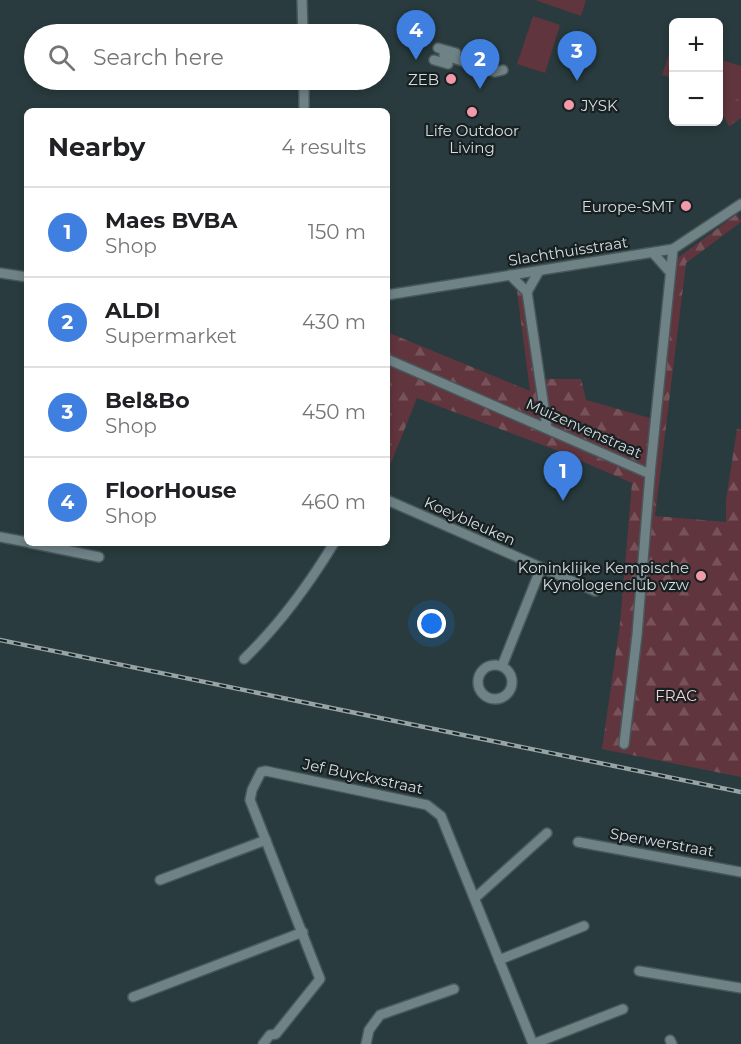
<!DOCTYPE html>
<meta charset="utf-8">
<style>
:root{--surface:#fff;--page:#f2f2f2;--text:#202124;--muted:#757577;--line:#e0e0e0;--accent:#1a73e8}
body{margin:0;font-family:Montserrat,sans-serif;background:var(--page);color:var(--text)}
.controls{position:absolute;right:18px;top:18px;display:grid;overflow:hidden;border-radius:9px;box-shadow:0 3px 9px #0003}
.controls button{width:54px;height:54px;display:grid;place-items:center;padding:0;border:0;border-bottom:2px solid var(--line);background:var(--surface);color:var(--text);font:30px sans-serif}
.you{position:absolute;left:432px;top:624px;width:21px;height:21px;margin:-15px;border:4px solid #fff;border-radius:50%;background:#1a73e8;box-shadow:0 0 0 9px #1a73e833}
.badge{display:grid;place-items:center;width:39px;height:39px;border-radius:50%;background:var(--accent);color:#fff;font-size:20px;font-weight:700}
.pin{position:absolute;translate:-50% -50px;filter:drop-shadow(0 2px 3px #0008)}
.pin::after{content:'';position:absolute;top:32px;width:21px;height:18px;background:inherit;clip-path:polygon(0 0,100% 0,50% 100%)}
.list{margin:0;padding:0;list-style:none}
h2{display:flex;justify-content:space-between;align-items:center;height:78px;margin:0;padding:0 24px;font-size:26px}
h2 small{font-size:20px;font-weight:400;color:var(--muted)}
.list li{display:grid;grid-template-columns:39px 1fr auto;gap:18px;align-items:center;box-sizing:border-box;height:90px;padding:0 24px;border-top:2px solid var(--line)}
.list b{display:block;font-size:22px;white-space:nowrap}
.list p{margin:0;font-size:20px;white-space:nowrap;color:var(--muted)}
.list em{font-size:20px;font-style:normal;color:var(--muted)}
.icon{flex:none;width:33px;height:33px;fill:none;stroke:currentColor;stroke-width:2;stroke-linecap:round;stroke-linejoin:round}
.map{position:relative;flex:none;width:741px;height:1044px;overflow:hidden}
.search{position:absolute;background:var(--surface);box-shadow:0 3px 9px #0003;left:24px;top:24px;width:366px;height:66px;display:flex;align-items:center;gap:15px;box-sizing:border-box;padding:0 21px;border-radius:33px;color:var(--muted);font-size:22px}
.panel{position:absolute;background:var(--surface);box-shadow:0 3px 9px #0003;left:24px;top:108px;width:366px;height:438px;border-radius:9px}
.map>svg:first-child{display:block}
</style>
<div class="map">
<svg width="741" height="1044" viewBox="0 0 741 1044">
<defs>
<pattern id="forest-firs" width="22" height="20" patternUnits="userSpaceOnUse" patternTransform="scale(1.5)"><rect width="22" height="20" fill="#61353d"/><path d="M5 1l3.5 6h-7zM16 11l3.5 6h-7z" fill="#775259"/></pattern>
</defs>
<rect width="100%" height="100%" fill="#293b3e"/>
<g fill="#61353d">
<path d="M535,0H586L581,16Z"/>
<path d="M533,16L560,25L545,73L517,64Z"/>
<path d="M672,45H674L673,78L662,75Z"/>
<path d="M718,59L741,66V118L729,126L719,107Z"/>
</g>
<g fill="url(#forest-firs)">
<path d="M719,96L726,106L741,97V118L729,126L719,107Z"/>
<path d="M737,214L741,222L686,263L655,516L726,522V500L737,429H741V777L602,749L620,624L632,483L556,450L417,398L391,463L387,454V332L530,391L517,291L529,290L544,379H581L586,400L657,420L675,260Z"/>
</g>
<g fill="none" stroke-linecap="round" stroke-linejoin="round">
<g stroke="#48575a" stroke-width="12">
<g id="minor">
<path d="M302,0L303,34"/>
<path d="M438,48L456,53L455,56L444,53V55L495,72L503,70"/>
<path d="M434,60L448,64"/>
<path d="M304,80V111"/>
<path d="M653,253L670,272"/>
<path d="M0,273L27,277"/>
<path d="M510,275L527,292L547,428"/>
<path d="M527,292L539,271"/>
<path d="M387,295L673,249L741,204"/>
<path d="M387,359L650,474L637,635L624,744"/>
<path d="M650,474L673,249"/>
<path d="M387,500L595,591"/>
<path d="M0,537L27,542"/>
<path d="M30,543L99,557"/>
<path d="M244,659C280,624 308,586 334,543"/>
<circle cx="495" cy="682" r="17"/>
<path d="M502,666L541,568"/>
<path d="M578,842L741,872"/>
<path d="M160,880L266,840"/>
<path d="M475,898L547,833"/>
<path d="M499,960L584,926"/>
<path d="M639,971L741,988"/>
<path d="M133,997L303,932"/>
<path d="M670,1040L672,1044"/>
<path d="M263,1044L270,1035L276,1034L320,979L250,800L252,790L261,772L266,771L427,805L441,816L533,1044"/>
<path d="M366,1044L369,1030L380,1015L454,989"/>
<path d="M533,1044L623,1009"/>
</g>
</g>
<use href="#minor" stroke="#6f8387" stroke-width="9"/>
<g stroke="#97a4a7" stroke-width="4.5">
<path id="rail" d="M0,640L741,792"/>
</g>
<use href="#rail" stroke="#182022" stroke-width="2" stroke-dasharray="7" stroke-linecap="butt"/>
</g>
<g fill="#f39aa8" stroke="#182022" stroke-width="2">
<circle cx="451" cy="79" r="6"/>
<circle cx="569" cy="105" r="6"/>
<circle cx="472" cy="112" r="6"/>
<circle cx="686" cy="206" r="6"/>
<circle cx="701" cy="576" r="6"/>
</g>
<g text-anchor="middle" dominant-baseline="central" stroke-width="4.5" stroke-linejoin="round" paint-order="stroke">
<g font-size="15" fill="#d4dee1" stroke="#182022" text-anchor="end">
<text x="439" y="79">ZEB</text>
<text x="581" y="105" text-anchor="start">JYSK</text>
<text x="472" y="130" text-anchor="middle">Life Outdoor<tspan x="472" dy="17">Living</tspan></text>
<text x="674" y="206">Europe-SMT</text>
<text x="689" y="567">Koninklijke Kempische<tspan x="689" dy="17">Kynologenclub vzw</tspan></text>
</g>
<g font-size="15" fill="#d4dee1" stroke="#182022">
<text transform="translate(568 251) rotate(-9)">Slachthuisstraat</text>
<text transform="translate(584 428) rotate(24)">Muizenvenstraat</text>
<text transform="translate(470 521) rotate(24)">Koeybleuken</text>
<text transform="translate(363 776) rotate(12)">Jef Buyckxstraat</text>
<text transform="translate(662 842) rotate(10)">Sperwerstraat</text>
</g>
<g font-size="15" fill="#f9d0d5" stroke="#182022">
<text x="676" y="695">FRAC</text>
</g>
</g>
</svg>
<div class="controls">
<button>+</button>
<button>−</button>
</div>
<div class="you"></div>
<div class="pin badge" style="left:563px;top:501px;background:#3f7fe0">1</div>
<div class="pin badge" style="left:480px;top:89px;background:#3f7fe0">2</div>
<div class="pin badge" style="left:577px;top:81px;background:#3f7fe0">3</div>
<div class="pin badge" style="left:416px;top:60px;background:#3f7fe0">4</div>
<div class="search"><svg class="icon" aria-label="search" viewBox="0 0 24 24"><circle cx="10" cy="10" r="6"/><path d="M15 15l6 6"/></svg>Search here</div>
<section class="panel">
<h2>Nearby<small>4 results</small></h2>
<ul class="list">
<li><span class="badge" style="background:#3f7fe0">1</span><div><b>Maes BVBA</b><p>Shop</p></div><em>150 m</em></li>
<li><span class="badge" style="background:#3f7fe0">2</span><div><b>ALDI</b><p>Supermarket</p></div><em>430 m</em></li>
<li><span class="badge" style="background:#3f7fe0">3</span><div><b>Bel&amp;Bo</b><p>Shop</p></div><em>450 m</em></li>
<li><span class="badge" style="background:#3f7fe0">4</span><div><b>FloorHouse</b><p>Shop</p></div><em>460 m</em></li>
</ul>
</section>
</div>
